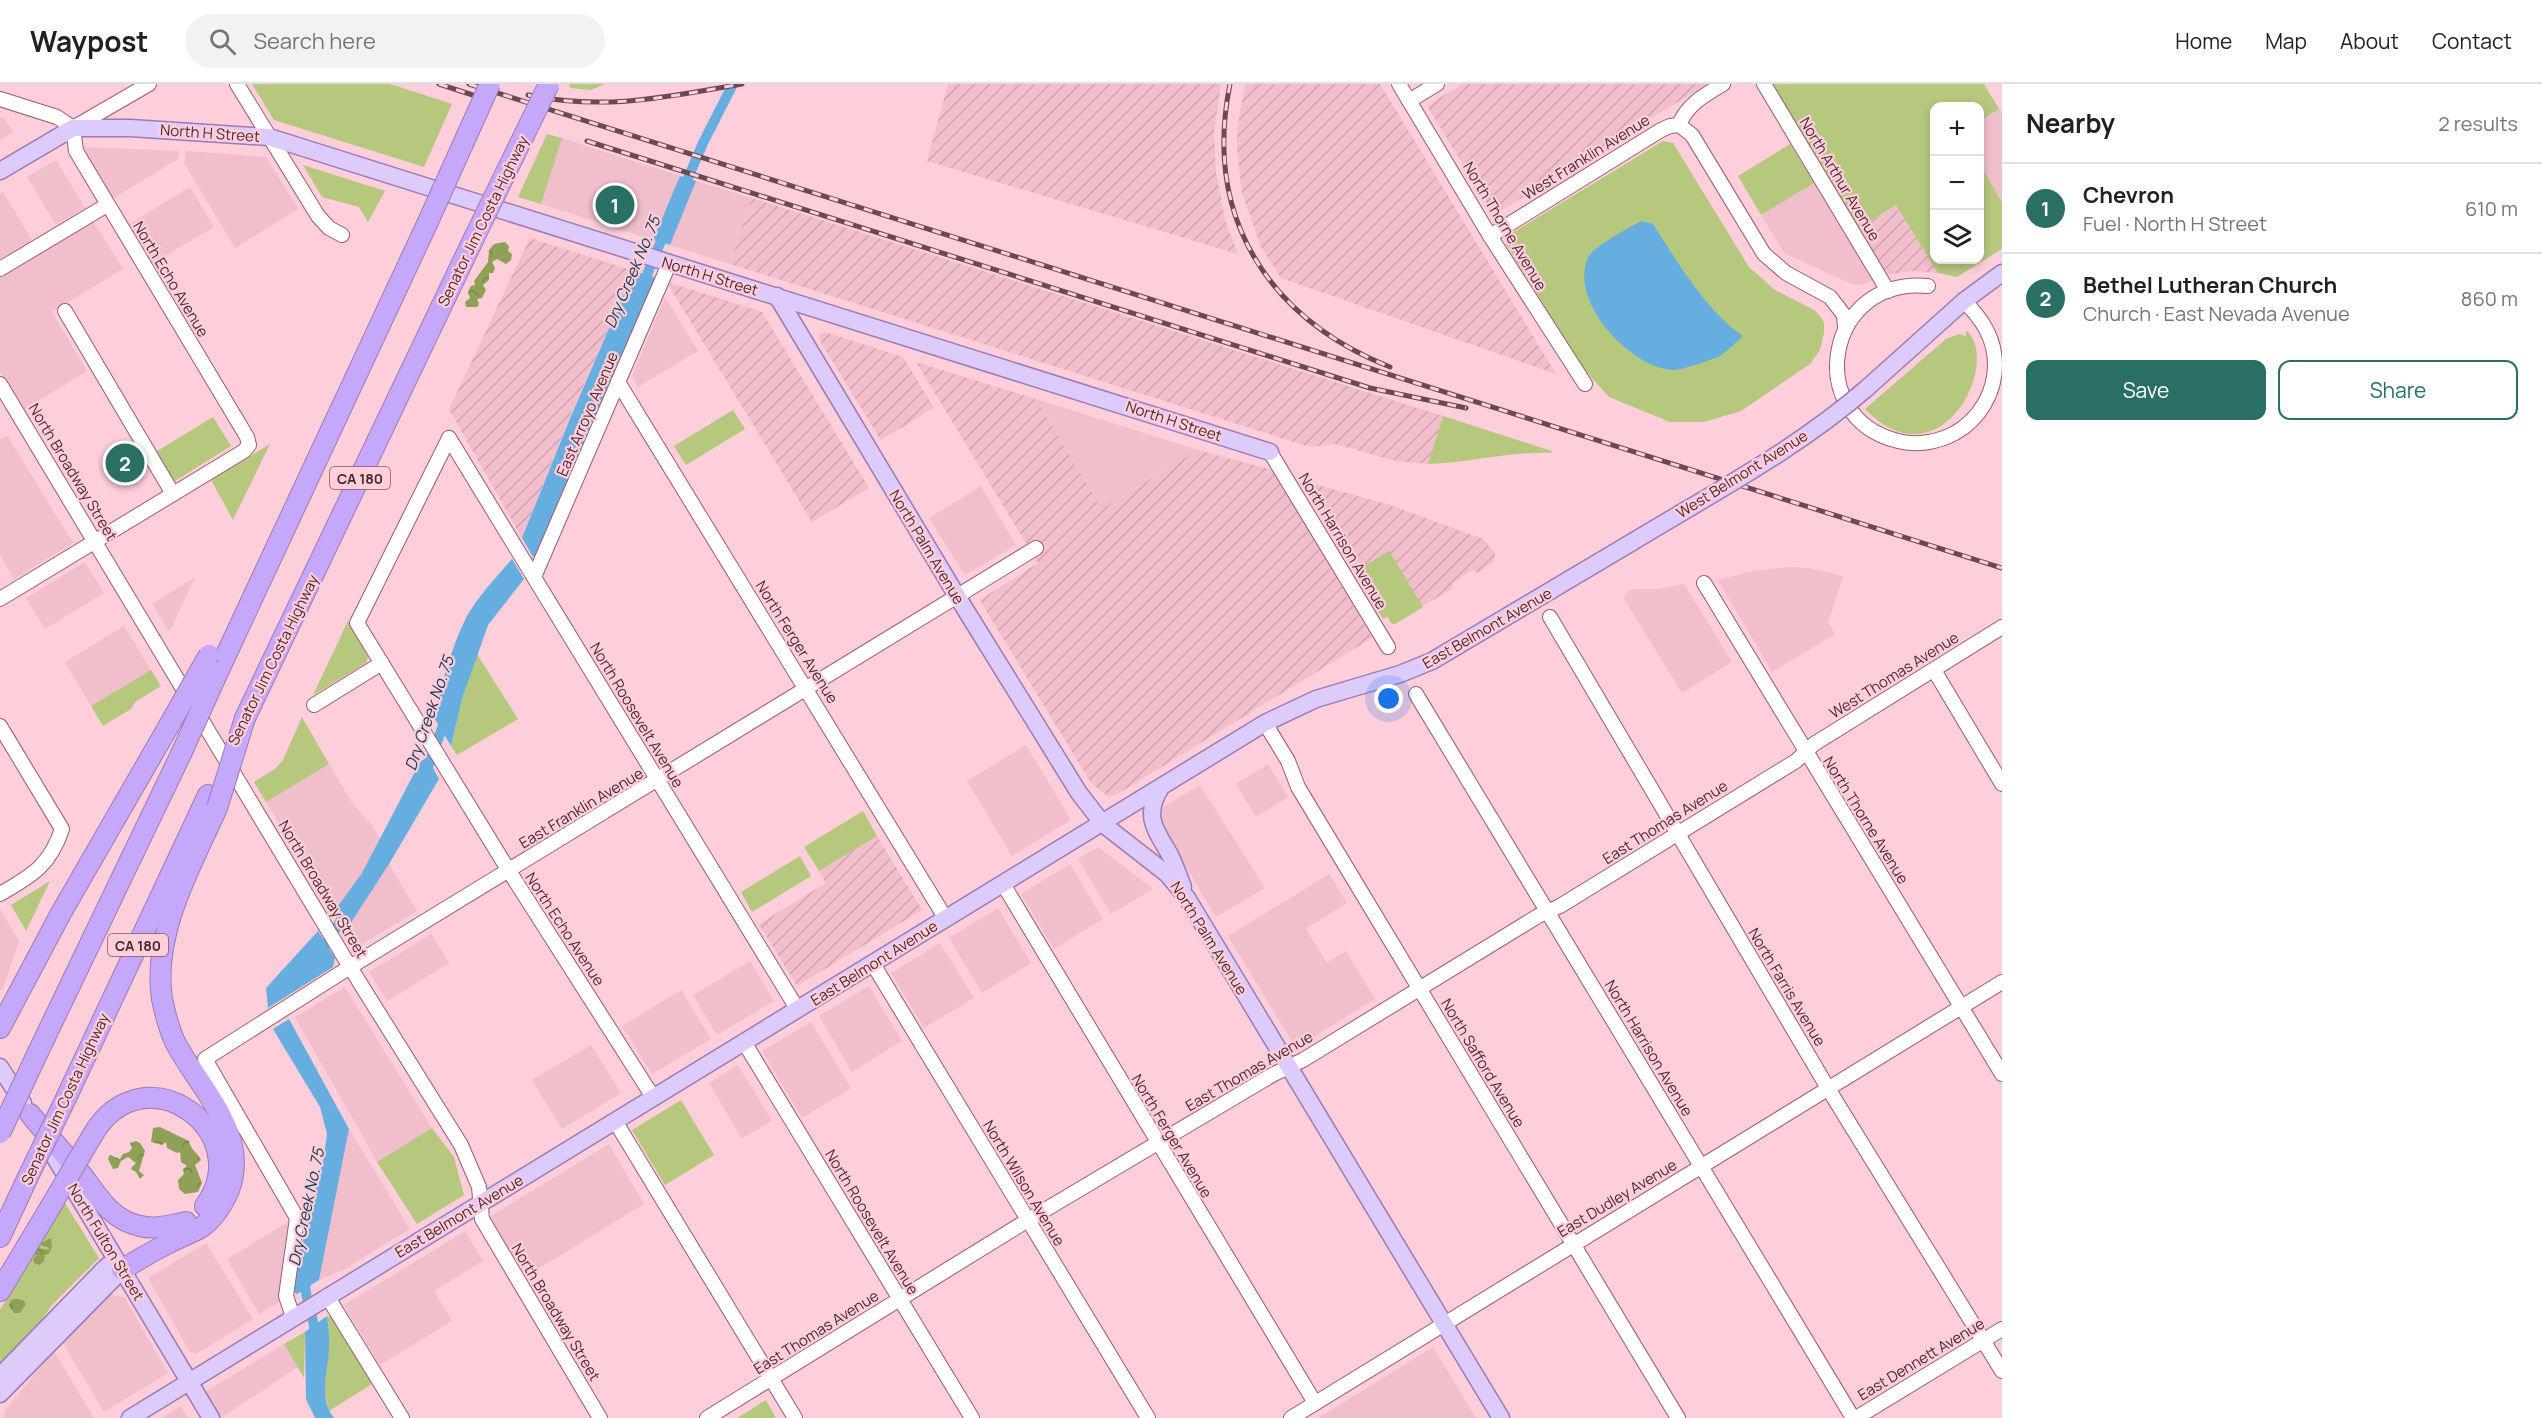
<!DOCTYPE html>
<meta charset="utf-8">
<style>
:root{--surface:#fff;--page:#f2f2f2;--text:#202124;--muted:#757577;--line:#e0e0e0;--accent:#296f63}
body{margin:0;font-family:Manrope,sans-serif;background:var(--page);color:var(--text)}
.controls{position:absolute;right:18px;top:18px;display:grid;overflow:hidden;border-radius:12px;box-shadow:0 3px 9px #0003}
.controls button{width:54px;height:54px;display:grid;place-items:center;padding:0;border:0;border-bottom:2px solid var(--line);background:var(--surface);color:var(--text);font:30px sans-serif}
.you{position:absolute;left:1389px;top:615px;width:21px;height:21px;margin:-15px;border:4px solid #fff;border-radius:50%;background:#1a73e8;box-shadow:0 0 0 9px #1a73e833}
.badge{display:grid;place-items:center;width:39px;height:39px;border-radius:50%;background:var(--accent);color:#fff;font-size:20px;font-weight:700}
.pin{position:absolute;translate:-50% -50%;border:3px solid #fff;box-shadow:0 2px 6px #0006}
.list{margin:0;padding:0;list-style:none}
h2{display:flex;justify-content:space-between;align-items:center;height:78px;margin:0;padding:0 24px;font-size:26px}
h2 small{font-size:20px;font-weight:400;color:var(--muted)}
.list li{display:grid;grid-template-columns:39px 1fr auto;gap:18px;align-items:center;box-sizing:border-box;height:90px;padding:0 24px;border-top:2px solid var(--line)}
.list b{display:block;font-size:22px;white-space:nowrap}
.list p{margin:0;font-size:20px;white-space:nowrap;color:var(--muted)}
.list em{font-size:20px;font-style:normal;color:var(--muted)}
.actions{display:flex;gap:12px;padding:18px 24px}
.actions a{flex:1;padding:14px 0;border:2px solid var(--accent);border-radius:12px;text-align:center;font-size:21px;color:var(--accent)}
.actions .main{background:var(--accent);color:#fff}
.icon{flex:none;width:33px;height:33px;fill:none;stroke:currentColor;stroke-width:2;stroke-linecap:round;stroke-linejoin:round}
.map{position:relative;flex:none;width:2002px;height:1334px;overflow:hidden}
header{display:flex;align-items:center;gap:36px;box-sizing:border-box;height:84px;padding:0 30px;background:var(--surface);border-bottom:2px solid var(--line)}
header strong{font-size:28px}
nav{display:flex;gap:33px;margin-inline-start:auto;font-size:21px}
.search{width:420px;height:54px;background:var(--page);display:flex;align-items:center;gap:15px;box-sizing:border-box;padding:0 21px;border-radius:33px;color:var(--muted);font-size:22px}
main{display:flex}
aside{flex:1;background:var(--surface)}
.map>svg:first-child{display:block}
</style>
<header>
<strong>Waypost</strong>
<div class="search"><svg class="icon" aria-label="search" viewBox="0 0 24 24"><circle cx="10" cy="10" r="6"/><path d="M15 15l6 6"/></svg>Search here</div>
<nav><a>Home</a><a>Map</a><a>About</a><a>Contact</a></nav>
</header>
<main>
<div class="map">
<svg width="2002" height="1334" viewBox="0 0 2002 1334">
<defs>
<pattern id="industrial-furrows" width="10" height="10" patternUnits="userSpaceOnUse" patternTransform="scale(1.5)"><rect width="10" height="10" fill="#f1becc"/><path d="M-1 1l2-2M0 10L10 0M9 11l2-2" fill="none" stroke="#d0a3b0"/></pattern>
<pattern id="forest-crowns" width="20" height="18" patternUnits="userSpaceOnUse" patternTransform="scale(1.5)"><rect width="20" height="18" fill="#8fa156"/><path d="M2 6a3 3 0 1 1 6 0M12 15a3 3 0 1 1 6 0" fill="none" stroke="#778348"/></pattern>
</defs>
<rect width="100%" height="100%" fill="#feceda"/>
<g fill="#f1becc">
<path d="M1999,25L2002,29V118L1980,80V37Z"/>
<path d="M0,33L4,34L13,48L0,56Z"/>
<path d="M562,54L680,92L653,156L541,120Z"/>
<path d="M81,63L179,67L178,75L112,115Z"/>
<path d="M186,67L266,73L298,125L235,164L184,79Z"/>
<path d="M56,76L85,124L56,141L27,93Z"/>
<path d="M696,97L752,114L730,180L670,161Z"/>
<path d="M1814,99L1873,196L1862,201L1852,200L1785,170L1761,131Z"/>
<path d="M190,103L214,143L152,180L128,141Z"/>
<path d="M3,108L32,156L0,175V110Z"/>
<path d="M92,135L123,185L52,228L87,287L24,326L0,287V191Z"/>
<path d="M665,213L698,267L638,303L632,292Z"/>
<path d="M1036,315L1198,366L1102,425Z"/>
<path d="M7,351L73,459L14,495L0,471V356Z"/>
<path d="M981,402L1016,461L965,491L929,434Z"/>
<path d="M85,478L104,509L45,545L26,514Z"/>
<path d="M1788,483L1809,484L1843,492L1828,539L1835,550L1772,588L1718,496L1753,487Z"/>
<path d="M195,493L170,547L168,546L152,520Z"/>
<path d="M1684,500L1732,578L1682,609L1624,515L1626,509L1633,505H1659Z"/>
<path d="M124,542L151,586L91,622L65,578Z"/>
<path d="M1026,661L1071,736L1012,772L967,697Z"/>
<path d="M329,680L352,719L371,740L381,757L362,789L333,829L266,718Z"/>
<path d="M1268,680L1288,713L1256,733L1236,700Z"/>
<path d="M1200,701L1265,804L1216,833L1158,736L1161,724Z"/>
<path d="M1098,763L1153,805L1111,830L1078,775Z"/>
<path d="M389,780L417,827L354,865L345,848Z"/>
<path d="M1070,780L1103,835L1054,865L1021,810Z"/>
<path d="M1329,790L1347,819L1306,845L1327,879L1346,867L1375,915L1296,964L1228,852Z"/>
<path d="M998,824L1031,879L982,909L949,854Z"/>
<path d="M0,825L19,857L3,905L0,906Z"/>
<path d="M431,850L449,879L387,917L369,888Z"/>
<path d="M940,859L974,914L924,944L891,889Z"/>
<path d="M750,877L774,917L717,951L693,911Z"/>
<path d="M869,902L902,957L852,988L819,932Z"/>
<path d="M345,903L432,1044L377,1078L295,933Z"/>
<path d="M681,906L711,955L652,990L622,942Z"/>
<path d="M811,938L851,1004L802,1034L762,967Z"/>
<path d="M591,961L621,1009L562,1045L532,996Z"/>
<path d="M738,981L772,1037L742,1055L709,999Z"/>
<path d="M349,1045L410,1145L345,1185L319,1196Z"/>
<path d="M609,1060L644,1120L525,1193L489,1133Z"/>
<path d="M288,1138L279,1218L259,1230L227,1175Z"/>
<path d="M465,1147L483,1177L434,1207L452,1237L380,1281L344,1221Z"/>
<path d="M206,1159L253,1235L196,1270L190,1268L148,1194Z"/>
<path d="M110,1211L124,1213L168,1289L104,1328L62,1258Z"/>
<path d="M284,1260L298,1283L221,1334L205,1308Z"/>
<path d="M1433,1263L1476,1334H1318Z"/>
<path d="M54,1267L94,1334H4L5,1326Z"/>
<path d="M181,1322L188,1334H162Z"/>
</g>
<g fill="url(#industrial-furrows)">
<path d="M948,0H1221L1214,47L1216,88L1225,136L1238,170L927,77Z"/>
<path d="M1245,0H1380L1556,290L1281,194L1261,163L1242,109L1237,67V46Z"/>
<path d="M1462,0H1707L1494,131L1427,22Z"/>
<path d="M752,114L1443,332L1428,380L1396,377L1335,360L1310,363L730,180Z"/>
<path d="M1896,121L1938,189L1911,187L1886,191L1858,145Z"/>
<path d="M530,154L634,187L570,332L522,454L449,325Z"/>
<path d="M671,199L762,228L869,404L812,438L669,202Z"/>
<path d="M825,248L903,273L934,324L881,356L819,255L820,250Z"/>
<path d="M916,278L1036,315L1102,425L1198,366L1273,386L1372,554L1119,709L1109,713L1106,711L1091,699L981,518V515L1038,479Z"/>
<path d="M1303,397L1387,420L1483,455L1495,469L1494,478L1477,489L1473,486L1452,499V505L1392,540L1387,532L1383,535Z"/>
<path d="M877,752L922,826L797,902L759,840L826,799L819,787Z"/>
</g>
<g fill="#b5c87e">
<path d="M252,0H390L452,20L424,83L274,36Z"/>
<path d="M569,0H605L591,6L571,4Z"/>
<path d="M1772,0H1984L1999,25L1980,37V22H1934V176H1980V80L2002,118V165L1957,193L1938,189L1896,121L1858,145Z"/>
<path d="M547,50L562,54L541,120L518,113Z"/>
<path d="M1663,57L1673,59L1749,183L1775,206L1816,227L1824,238V249L1820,266L1810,280L1741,327L1704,338H1670L1609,313L1582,283L1506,160L1509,151Z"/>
<path d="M1790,60L1814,99L1761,131L1738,92Z"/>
<path d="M303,81L385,107L368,138L359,123L322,113Z"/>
<path d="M1967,247C2002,281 1939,402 1865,325L1946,255L1959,250L1965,252Z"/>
<path d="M733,326L745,345L686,381L674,362Z"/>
<path d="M1443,332L1552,367L1551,369C1509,367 1470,379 1428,380Z"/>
<path d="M213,333L231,362L167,402L149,372Z"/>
<path d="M270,360L233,436L211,396Z"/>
<path d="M1389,467L1423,523L1395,540H1392L1387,532L1383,535L1354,488Z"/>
<path d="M348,537L368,573L366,579L313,611Z"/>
<path d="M477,570L518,635L457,671L451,662L462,615Z"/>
<path d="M151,586L161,602L135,618L131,625L103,642L91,622Z"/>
<path d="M302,633L329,680L266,718L254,698L275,685L283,676Z"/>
<path d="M863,727L877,752L819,787L804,763Z"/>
<path d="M800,772L811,792L752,828L741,808Z"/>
<path d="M50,797L26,847L11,821Z"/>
<path d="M681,1016L714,1071L665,1101L632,1046Z"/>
<path d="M432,1044L454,1073L464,1111L417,1140L377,1078Z"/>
<path d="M65,1119L99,1174L52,1221L35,1245L0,1281V1226Z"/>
<path d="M327,1232L334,1233L372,1300L329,1327L324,1306L329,1266Z"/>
<path d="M305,1248L304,1294L284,1260Z"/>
<path d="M766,1316L776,1334H737Z"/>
</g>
<g fill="url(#forest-crowns)">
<path d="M505,158L509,162L508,167L512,170L511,176L506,180L497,175L492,178L495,184L493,189H489V196L483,201L486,206L482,214L477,215L479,220L477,223H466L465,218L470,214L468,208L471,202L475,201L474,197L488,178L489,166L494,160Z"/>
<path d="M160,1043L189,1057C190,1065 198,1069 201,1076L195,1081L202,1099L198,1108L185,1110L179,1105L178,1096L184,1090L183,1085L187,1082L181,1078L180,1068L177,1069L167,1064L166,1058L162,1061L151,1058L153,1044Z"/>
<path d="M136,1057L140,1059L145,1067L139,1087L144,1091L140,1095L136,1088L132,1086L131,1084L136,1079L128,1073L121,1077L118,1084L113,1085L108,1075L110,1071L120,1075L123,1070L129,1068L132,1064L130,1059Z"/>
<path d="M51,1154L52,1162L49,1170L45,1171L44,1177L40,1181L34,1179L33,1175L36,1171L34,1169L38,1164L49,1166L48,1163L42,1162L41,1159Z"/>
<path d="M15,1215L23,1216L26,1220L20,1229H14L9,1222L11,1216Z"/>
</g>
<g fill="#66aee0">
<path d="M680,92L696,97L670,161L653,156Z"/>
<path d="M1642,137L1653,140C1677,177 1706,227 1743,252C1735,259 1727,268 1718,273C1711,276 1682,286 1674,286C1631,285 1566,215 1589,172C1595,162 1631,142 1642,137Z"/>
<path d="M634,187L657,194L537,474L533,473L522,454L571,332Z"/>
<path d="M512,475L524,495L488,541L462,615L451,662L433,632C442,600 451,564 466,534C478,512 496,494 512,475Z"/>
<path d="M427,673L439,695L389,780L345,848L333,829L362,789L420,678Z"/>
<path d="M318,847L335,874L333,883L268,924L266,904Z"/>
<path d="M289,935L349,1045L319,1196L297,1210L294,1208L296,1184L323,1077L327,1050L320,1023L273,945Z"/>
<path d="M327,1232C328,1243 330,1254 329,1265C328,1290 318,1312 334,1334H315L306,1315L305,1248Z"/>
</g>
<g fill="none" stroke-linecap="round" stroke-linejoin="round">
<g stroke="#66aee0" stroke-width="10">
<path d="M683,106L703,59L733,0"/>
<path d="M642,203L666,145"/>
<path d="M425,691L445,636"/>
<path d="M318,872L347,827"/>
<path d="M306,1191C302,1211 315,1234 316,1255"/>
</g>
<g stroke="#9f596f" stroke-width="16">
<g id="minor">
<path d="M237,0L318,132L329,144L342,151"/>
<path d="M1399,0L1490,152L1585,300"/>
<path d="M1764,0L1888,207"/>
<path d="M0,15L57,33L73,44"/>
<path d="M1409,17L1437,0"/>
<path d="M1679,41L1692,51L1764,170L1786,189L1830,213L1844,231L1845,243"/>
<path d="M1679,41C1687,20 1705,11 1723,0"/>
<path d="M73,44L149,0"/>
<path d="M1490,152L1661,46L1670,42L1679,41"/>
<path d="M0,185L107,121"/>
<path d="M1928,202C1825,192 1802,334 1898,357C1917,362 1938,358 1955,349C1980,335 1995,308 1995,281C1995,254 1982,235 1964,217"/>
<path d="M65,227L173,410"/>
<path d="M618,298L946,835"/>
<path d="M0,300L350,883L461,1061L479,1103L482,1135L600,1334"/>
<path d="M449,354L357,539L509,787L653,1013"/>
<path d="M449,354L798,926"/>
<path d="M1270,368L1388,563"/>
<path d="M534,493L669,180"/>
<path d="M1704,499L2002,990"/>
<path d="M0,515L244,367L249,361L247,353L76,67L73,44"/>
<path d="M1550,533L1829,1006L2002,1287"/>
<path d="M1934,586L2002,700"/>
<path d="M1416,610L1853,1334"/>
<path d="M314,621L382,579"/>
<path d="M1265,639L1288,677L1298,703L1678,1334"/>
<path d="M0,642L62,745C50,782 31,792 0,810"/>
<path d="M1003,800L1315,1319"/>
<path d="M873,880L1148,1334"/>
<path d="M744,958L972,1334"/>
<path d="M615,1037L795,1334"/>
<path d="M327,1212L402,1334"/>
<path d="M293,1233L286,1212L297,1134L205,975L350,883L1036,464"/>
<path d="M707,1334L1028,1136L1272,991L1303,976L1538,832L1560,822L1796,677L1814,660L2002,543"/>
<path d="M1291,1334L2002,898"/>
<path d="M1856,1334L2002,1245"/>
</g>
</g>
<g stroke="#9a7cb4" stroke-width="19">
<g id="major">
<path d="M0,87L73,44H130L269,53L1270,368"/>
<path d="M777,212L957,512L1079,709L1103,740L1167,790L1187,814L1501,1334"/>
<path d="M1867,304L1964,217L2002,189"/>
<path d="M1160,705C1143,733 1156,746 1170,771C1175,781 1179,792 1183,803"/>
<path d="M0,983L23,1019"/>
<path d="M45,1057L211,1334"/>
<path d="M0,1292L106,1183L116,1176"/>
<path d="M0,1310L122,1186"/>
<path d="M130,1334L1265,639L1316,615L1400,590L1432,577L1634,457"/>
</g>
</g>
<g stroke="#9a7cb4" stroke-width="22">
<g id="highway">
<path d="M218,588L427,140"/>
<path d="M245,634L474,154"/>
<path d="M0,944L61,829L167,645"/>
<path d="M39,966L181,670"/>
<path d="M67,1012L208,711"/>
<path d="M30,1030C47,1051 65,1070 82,1091C98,1112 111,1136 140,1142C155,1146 171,1141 186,1138"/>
<path d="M92,1052C143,963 259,1048 205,1122"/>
<path d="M0,1153L27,1095"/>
<path d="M122,1186C137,1176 153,1167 169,1159C180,1153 192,1149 202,1143C214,1134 223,1120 229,1106C250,1050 199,1004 175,958C169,945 165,929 162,915C152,849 191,782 217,724"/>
<path d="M0,1207L48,1127"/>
</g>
</g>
<use href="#minor" stroke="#fff" stroke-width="14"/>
<use href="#major" stroke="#ddcbfc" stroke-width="16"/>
<use href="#highway" stroke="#c6a8fa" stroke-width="20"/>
<g stroke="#6b4953" stroke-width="5">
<g id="rail">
<path d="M439,0L479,13"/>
<path d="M469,0L2002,484"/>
<path d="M1230,0C1203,133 1268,234 1390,283"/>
<path d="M528,11C606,27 666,13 742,0"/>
<path d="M587,57L1370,304L1466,324"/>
</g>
</g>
<use href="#rail" stroke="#feceda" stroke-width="3" stroke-dasharray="9" stroke-linecap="butt"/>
<g stroke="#9a7cb4" stroke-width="19" stroke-linecap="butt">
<path id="major-bridge" d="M1634,457C1713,409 1797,365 1867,304"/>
</g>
<g stroke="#9a7cb4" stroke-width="22" stroke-linecap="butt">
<g id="highway-bridge">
<path d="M427,140L490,0"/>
<path d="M474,154L549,0"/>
<path d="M167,645L209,571"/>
<path d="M181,670L218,588"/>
<path d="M217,724L245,634"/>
<path d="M0,1049L39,966"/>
<path d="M27,1095L67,1012"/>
<path d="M48,1127L92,1052"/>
</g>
</g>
<use href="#major-bridge" stroke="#ddcbfc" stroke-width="16"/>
<use href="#highway-bridge" stroke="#c6a8fa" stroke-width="20"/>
</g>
<g text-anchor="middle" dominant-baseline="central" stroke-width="4.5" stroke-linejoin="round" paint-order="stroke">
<g fill="#feceda" stroke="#7f5b65" stroke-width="1.5">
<rect x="330" y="383" width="60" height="22" rx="4.5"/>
<rect x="108" y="850" width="60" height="22" rx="4.5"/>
</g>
<g font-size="14" font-weight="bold" fill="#492a33">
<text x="360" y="394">CA 180</text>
<text x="138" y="861">CA 180</text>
</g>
<g font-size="15" fill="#492a33" stroke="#feceda">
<text transform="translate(210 49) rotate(4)">North H Street</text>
<text transform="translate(1586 73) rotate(-32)">West Franklin Avenue</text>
<text transform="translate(1840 95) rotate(59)">North Arthur Avenue</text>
<text transform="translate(483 137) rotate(-64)">Senator Jim Costa Highway</text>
<text transform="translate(1505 142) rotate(59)">North Thorne Avenue</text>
<text transform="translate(710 192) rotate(17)">North H Street</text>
<text transform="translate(171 195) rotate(59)">North Echo Avenue</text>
<text transform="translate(587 330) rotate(-67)">East Arroyo Avenue</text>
<text transform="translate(1174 337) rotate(18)">North H Street</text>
<text transform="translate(73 388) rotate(59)">North Broadway Street</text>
<text transform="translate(1742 390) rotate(-32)">West Belmont Avenue</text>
<text transform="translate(1343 457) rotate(59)">North Harrison Avenue</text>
<text transform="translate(927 463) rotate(59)">North Palm Avenue</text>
<text transform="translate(1487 544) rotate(-30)">East Belmont Avenue</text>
<text transform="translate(797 558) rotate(58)">North Ferger Avenue</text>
<text transform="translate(273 576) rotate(-64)">Senator Jim Costa Highway</text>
<text transform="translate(1894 591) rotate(-32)">West Thomas Avenue</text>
<text transform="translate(637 631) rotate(59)">North Roosevelt Avenue</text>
<text transform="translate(581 724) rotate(-31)">East Franklin Avenue</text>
<text transform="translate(1866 736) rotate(58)">North Thorne Avenue</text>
<text transform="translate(1665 738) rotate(-32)">East Thomas Avenue</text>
<text transform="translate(323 805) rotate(59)">North Broadway Street</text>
<text transform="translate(565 845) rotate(57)">North Echo Avenue</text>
<text transform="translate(1209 854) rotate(58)">North Palm Avenue</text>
<text transform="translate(874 879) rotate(-32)">East Belmont Avenue</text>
<text transform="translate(1787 903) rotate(59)">North Farris Avenue</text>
<text transform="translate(1649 964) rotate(59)">North Harrison Avenue</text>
<text transform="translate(1483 979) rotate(59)">North Safford Avenue</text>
<text transform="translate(1249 987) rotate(-30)">East Thomas Avenue</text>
<text transform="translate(65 1015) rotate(-65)">Senator Jim Costa Highway</text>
<text transform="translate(1172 1052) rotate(59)">North Ferger Avenue</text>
<text transform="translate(1024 1099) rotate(59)">North Wilson Avenue</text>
<text transform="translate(1617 1114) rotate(-31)">East Dudley Avenue</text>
<text transform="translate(459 1132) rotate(-31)">East Belmont Avenue</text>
<text transform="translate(872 1138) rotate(59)">North Roosevelt Avenue</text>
<text transform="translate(106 1158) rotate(59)">North Fulton Street</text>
<text transform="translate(556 1228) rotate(59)">North Broadway Street</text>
<text transform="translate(816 1248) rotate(-32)">East Thomas Avenue</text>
<text transform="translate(1921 1275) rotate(-31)">East Dennett Avenue</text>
</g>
<g font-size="16" font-style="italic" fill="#16364b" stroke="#feceda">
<text transform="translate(632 188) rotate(-67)">Dry Creek No. 75</text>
<text transform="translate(429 629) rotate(-71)">Dry Creek No. 75</text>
<text transform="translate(306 1123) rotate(-78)">Dry Creek No. 75</text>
</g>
</g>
</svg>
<div class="controls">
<button>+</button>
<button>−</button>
<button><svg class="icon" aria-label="layers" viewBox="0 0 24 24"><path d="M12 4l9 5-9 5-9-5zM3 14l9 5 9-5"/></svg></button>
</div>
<div class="you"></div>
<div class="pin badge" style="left:615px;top:121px">1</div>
<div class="pin badge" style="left:125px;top:379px">2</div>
</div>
<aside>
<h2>Nearby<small>2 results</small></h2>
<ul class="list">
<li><span class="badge">1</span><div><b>Chevron</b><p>Fuel · North H Street</p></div><em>610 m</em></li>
<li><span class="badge">2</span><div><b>Bethel Lutheran Church</b><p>Church · East Nevada Avenue</p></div><em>860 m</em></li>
</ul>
<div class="actions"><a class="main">Save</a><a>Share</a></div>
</aside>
</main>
